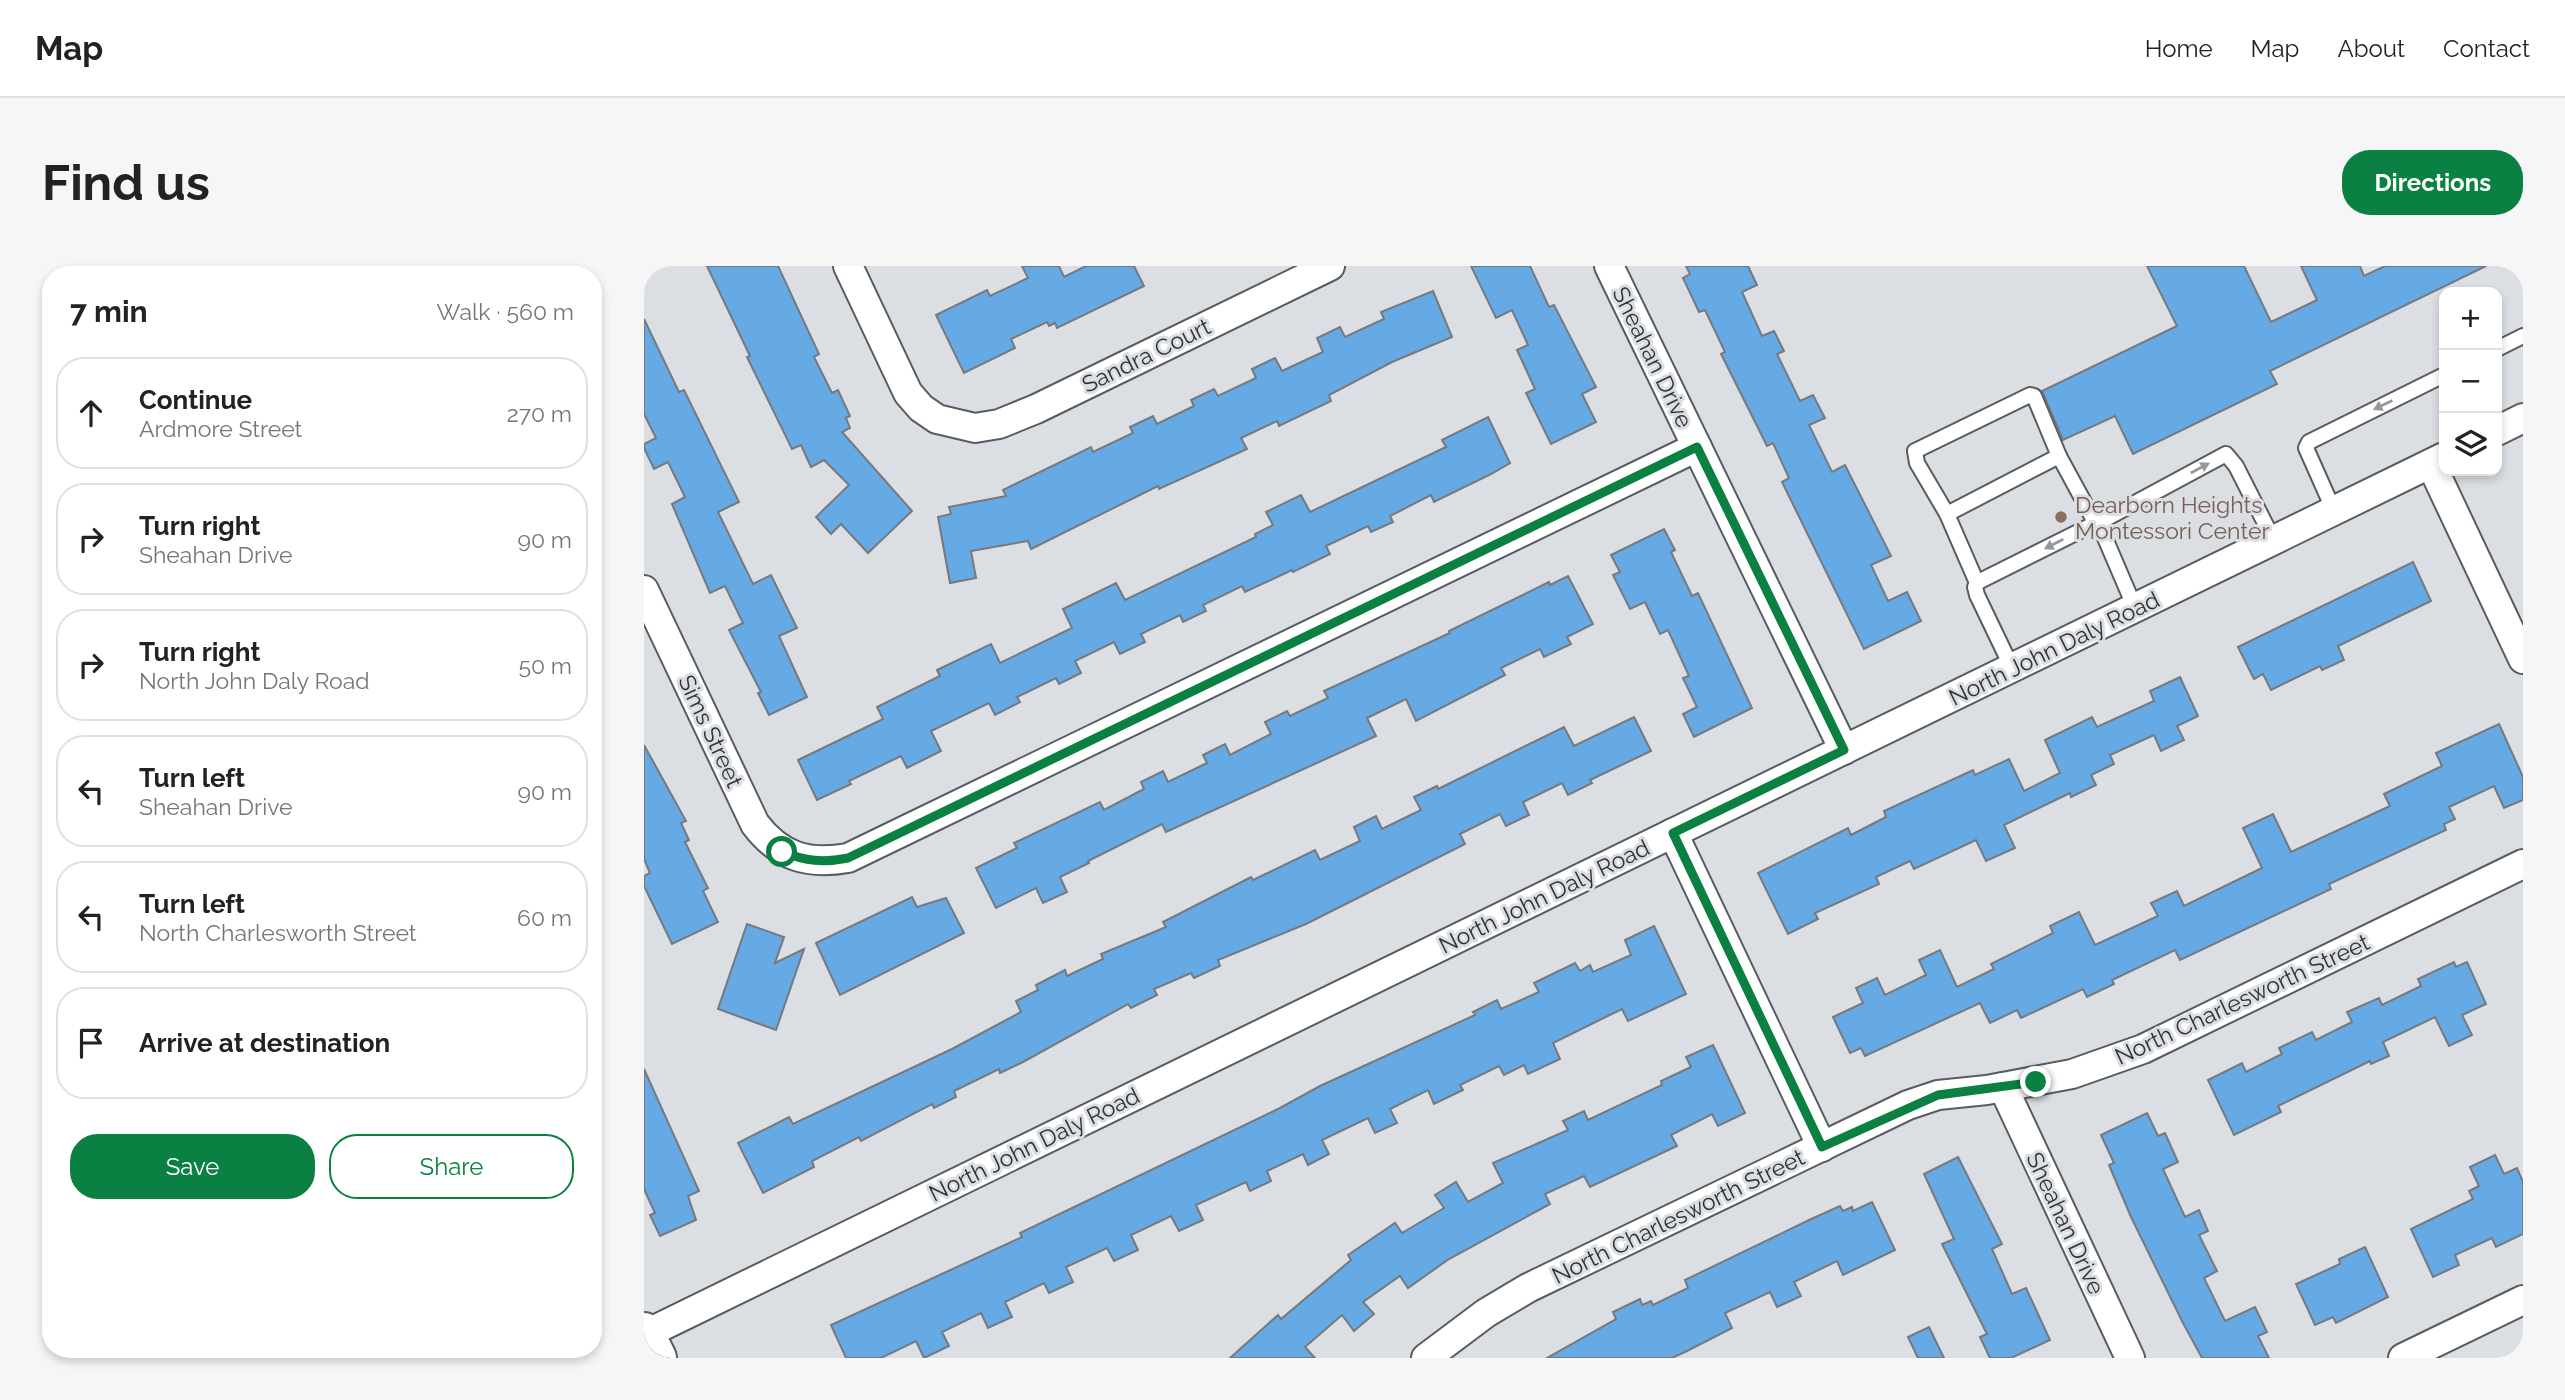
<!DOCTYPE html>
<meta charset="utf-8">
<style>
:root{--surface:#fff;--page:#f6f6f6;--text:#222;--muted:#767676;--line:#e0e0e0;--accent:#0b8043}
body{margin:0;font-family:Raleway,sans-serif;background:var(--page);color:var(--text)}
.controls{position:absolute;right:21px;top:21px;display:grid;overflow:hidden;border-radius:14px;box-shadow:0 4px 10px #0003}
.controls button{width:63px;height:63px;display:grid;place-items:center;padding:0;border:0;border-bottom:2px solid var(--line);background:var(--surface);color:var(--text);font:35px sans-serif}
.stop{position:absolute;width:21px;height:21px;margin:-16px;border:5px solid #0b8043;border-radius:50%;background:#fff}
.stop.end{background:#0b8043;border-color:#fff;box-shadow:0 2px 7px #0008}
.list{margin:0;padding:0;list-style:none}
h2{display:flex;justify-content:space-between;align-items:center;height:91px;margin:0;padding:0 28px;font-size:30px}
h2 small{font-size:23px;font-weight:400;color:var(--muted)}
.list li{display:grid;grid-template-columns:46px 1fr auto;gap:21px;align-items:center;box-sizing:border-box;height:112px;margin:0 14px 14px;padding:0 14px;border:2px solid var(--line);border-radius:28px}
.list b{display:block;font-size:26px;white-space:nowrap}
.list p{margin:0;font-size:23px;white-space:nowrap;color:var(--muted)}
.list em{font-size:23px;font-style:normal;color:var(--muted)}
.actions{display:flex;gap:14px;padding:21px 28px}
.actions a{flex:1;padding:16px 0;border:2px solid var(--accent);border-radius:28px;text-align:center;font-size:24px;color:var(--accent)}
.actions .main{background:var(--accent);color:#fff}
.icon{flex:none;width:38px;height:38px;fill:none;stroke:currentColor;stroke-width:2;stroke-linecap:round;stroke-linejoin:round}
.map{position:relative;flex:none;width:1879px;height:1092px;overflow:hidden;border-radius:28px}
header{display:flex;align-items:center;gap:42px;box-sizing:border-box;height:98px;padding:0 35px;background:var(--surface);border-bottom:2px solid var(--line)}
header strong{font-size:33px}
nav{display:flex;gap:38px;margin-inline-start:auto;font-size:24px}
.intro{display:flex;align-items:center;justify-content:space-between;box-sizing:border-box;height:168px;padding:0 42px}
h1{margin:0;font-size:49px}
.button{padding:18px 32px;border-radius:28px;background:var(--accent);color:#fff;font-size:24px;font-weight:700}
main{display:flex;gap:42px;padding:0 42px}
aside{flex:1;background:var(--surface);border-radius:28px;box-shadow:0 4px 10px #0003}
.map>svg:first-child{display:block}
</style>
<header>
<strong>Map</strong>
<nav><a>Home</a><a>Map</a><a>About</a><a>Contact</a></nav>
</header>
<div class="intro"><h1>Find us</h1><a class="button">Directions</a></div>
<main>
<aside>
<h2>7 min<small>Walk · 560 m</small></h2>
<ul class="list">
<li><svg class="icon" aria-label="ahead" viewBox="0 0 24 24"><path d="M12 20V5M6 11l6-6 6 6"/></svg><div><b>Continue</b><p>Ardmore Street</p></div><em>270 m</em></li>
<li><svg class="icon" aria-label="right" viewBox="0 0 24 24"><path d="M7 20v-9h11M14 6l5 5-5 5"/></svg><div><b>Turn right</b><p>Sheahan Drive</p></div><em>90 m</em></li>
<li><svg class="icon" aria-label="right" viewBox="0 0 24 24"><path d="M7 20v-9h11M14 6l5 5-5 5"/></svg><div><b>Turn right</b><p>North John Daly Road</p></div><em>50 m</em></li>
<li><svg class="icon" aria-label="left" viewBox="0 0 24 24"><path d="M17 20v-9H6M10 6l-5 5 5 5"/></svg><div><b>Turn left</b><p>Sheahan Drive</p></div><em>90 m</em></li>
<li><svg class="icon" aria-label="left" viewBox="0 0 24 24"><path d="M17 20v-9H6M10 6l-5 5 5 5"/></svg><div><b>Turn left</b><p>North Charlesworth Street</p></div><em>60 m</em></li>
<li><svg class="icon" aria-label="arrive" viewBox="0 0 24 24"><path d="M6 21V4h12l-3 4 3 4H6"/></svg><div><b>Arrive at destination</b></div></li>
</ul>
<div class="actions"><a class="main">Save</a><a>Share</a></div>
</aside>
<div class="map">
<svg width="1879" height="1092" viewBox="0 0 1879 1092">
<rect width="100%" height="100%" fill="#dbdfe3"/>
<g fill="#65a9e5" stroke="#76797d" stroke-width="2">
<path d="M63,0H134L175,88L170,91L188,127L194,124L206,150L202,152L206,162L198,166L268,245L224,287L197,258L187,268L172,251L205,219L180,194L167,201L157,179L148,183L103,91L106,90Z"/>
<path d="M378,0H415L420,11L442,0H490L500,20L413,62L411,57L405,60L403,56L367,73L371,82L320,107L292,49L343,24L346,30L384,12Z"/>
<path d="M827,0H886L905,41L910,39L952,121L938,128L952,156L907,178L882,127L891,123L873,84L884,79L868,44L852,52Z"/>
<path d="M1042,0H1104L1113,19L1098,26L1118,70L1130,65L1140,85L1133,88L1156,135L1169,129L1181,152L1165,159L1188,206L1201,199L1247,290L1227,299L1244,335L1263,326L1277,355L1220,383L1138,216L1145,212L1129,177L1123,180L1077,88L1081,86L1061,44L1055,46L1039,12L1046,8Z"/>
<path d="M1503,0H1600L1627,56L1673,34L1657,0H1716L1720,10L1741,0H1842L1626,105L1633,118L1489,188L1471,150L1419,174L1398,125L1533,60Z"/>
<path d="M789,25L808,71L748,96L685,129L687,135L635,160L633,155L597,172L603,183L515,223L514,220L387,283L384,275L327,285L332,312L306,317L294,251L307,248L305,241L362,230L359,224L447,181L449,186L489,167L486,161L509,150L513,158L550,140L547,134L570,123L574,130L612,112L608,103L631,92L638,105L679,86L673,72L696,61L701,71L740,53L737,46Z"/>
<path d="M0,53L35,126L40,124L95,236L74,246L109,318L127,309L153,362L135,370L163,431L125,449L114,427L117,426L85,364L99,357L81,320L66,327L28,238L41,231L24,196L10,203L0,182V178L12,172L0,148Z"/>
<path d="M844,151L866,197L847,208L790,236L787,229L746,250L749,256L727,266L724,260L682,280L686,288L649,306L648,304L601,326L598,320L559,339L562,345L539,356L536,349L497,368L501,376L476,388L470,376L431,395L437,407L415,418L412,412L373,431L376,436L351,449L345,437L287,465L297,485L263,502L257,490L205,515L207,518L173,534L154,494L239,453L233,441L296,410L293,404L347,378L356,397L428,362L419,343L472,317L481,334L612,271L611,268L629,259L622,246L657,229L666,246L802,181L798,174Z"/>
<path d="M1020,263L1031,284L1027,286L1048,330L1054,327L1108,442L1050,471L1039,448L1053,441L1039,412L1045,410L1024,364L1016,368L1001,336L986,343L969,309L976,306L967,289Z"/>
<path d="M1769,296L1787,335L1694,380L1700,394L1678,404L1676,400L1627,424L1619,408L1610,413L1594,381Z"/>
<path d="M924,310L949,358L923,371L927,378L900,391L896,383L857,402L861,409L772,455L762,433L723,452L732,470L522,566L518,558L444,595L445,597L416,611L423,626L399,637L392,622L352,642L332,602L373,582L370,577L456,536L460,544L500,523L497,516L519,505L524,516L563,497L559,489L581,478L586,489L627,468L621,456L643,445L646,450L684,432L680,425L806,367L805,365L905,316L906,319Z"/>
<path d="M1536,411L1554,450L1533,460L1540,474L1517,485L1510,469L1466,489L1470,498L1447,509L1452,519L1427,531L1426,527L1360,559L1371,582L1342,595L1332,574L1270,603L1266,595L1232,611L1235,618L1171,647L1174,653L1144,668L1114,607L1204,562L1207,569L1242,551L1240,545L1329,504L1331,509L1365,493L1380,525L1416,507L1401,474L1448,451L1453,461L1510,435L1506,425Z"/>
<path d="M990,451L1007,485L946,514L948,517L924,529L918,517L879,536L885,549L862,560L856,548L816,568L821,578L662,658L574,694L576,700L550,712L547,707L510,723L513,729L487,742L484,738L379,796L356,807L355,803L310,825L312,831L290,842L288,838L217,875L215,871L168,895L170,901L119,927L94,877L145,851L149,858L308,783L377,746L372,735L394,724L392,719L421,704L423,710L459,693L457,688L522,661L519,656L607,611L609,614L671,584L676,594L716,575L710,561L732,550L738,563L777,544L770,531L793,520L794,523L920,461L930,480Z"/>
<path d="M1855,458L1879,511V534L1860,542L1850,520L1805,541L1811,553L1800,558L1802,564L1685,618L1687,623L1536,694L1531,684L1468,714L1470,718L1443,731L1439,723L1377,752L1373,744L1346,757L1336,737L1221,790L1217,782L1206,787L1189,751L1219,737L1212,722L1233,712L1241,729L1282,709L1275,694L1296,684L1313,721L1350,703L1347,698L1409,667L1406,660L1435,646L1451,679L1514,650L1507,637L1533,625L1540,640L1618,602L1599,562L1629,548L1647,586L1746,540L1740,528L1798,500L1792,487Z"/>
<path d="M0,479L42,555L37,557L45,574L41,576L64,622L59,625L74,656L28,678L0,620V610L6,607L0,593Z"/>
<path d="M268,631L273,641L302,632L320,667L196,729L172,677Z"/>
<path d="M103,658L140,671L131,697L160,683L132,764L74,743Z"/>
<path d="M1010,660L1042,728L984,755L978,743L909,777L916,793L884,808L880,799L860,809L855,800L816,819L819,824L790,838L784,824L746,843L753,857L731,867L724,852L678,874L685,888L664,899L659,888L623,905L627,915L606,925L602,916L552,939L559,954L535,965L527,950L487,969L494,984L470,995L463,982L422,1001L429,1016L405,1027L400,1017L361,1036L368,1051L344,1062L337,1047L298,1066L305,1080L280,1092L272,1075L237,1092H202L187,1059L378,971L376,967L636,842L676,820L831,749L829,746L853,734L857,743L895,726L890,717L931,697L936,705L946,699L949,706L987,689L981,674Z"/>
<path d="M1810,696L1812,701L1823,696L1842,738L1818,749L1828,769L1805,780L1791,751L1739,776L1745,790L1727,798L1726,795L1634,840L1637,846L1590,869L1564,814L1598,797L1602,806L1638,788L1635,782L1668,766L1672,774L1708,756L1703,746L1735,732L1738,739L1777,720L1774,713Z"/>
<path d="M1069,779L1101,847L1074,860L1068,848L1027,869L1033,880L946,921L940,910L901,928L906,938L805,993L764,1022L756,1010L719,1036L730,1048L710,1065L698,1049L661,1081L671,1092H586L634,1049L637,1053L707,994L704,989L751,957L758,967L800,942L791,929L812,916L824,936L859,917L849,897L924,864L919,855L940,845L944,854L1018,819L1017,815L1047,801L1042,791Z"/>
<path d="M0,803L55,925L44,930L52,954L16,970L6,949L11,947L0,923Z"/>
<path d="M1503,847L1514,870L1521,867L1534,896L1519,903L1541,951L1555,944L1564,965L1555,969L1573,1005L1560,1012L1581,1055L1611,1041L1623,1066L1614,1070L1625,1092H1558L1539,1057L1487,951L1465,899L1470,897L1457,869Z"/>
<path d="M1851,889L1860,908L1873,902L1879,916V968L1852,981L1848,972L1811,989L1815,999L1789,1011L1767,963L1829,933L1825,925L1835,920L1826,901Z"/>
<path d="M1314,891L1358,978L1348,983L1368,1028L1382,1022L1406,1074L1367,1092H1346L1336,1071L1343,1068L1298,978L1310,973L1280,908Z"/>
<path d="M1228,936L1251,984L1199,1009L1193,995L1150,1016L1157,1030L1133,1041L1126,1026L1081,1047L1088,1062L1043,1085L1028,1092H903L972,1053L969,1046L996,1033L998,1039L1007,1035L1009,1039L1044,1022L1041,1014L1165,954L1196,940L1199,945L1208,941L1209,945Z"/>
<path d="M1721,981L1744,1031L1692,1057L1689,1051L1671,1059L1652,1018L1696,998L1695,993Z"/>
<path d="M1285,1061L1300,1092H1274L1264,1071Z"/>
</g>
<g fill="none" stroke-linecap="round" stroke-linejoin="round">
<g stroke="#595c5f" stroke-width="18">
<g id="lane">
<path d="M1853,83L1879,70"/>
<path d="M1690,245L1662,182L1665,176L1800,109"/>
<path d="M1303,248L1273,197L1271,185L1386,129L1390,130L1415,190"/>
<path d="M1333,317L1303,248L1415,190L1452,258L1582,188L1592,200L1630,275"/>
<path d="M1368,402L1333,329L1331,321L1334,316L1450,258H1455L1491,342"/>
</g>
</g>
<g stroke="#595c5f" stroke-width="32">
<g id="street">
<path d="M204,0L264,127L277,142L293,153L331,162L355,158L392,143L686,0"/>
<path d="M965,0L1200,484"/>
<path d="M1853,165L1879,152"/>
<path d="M1787,198L1879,393"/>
<path d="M0,324L111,558C136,591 164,599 204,592L1053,181"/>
<path d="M1029,567L1178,881"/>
<path d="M1359,821L1486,1092"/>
<path d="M0,1069L1800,191"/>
<path d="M782,1092L842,1047L884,1022L1264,839L1294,829L1343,824L1428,808L1499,783L1879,598"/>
<path d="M1759,1092L1879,1034"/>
</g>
</g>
<g stroke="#595c5f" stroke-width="42">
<path id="secondary" d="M0,1066L13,1092"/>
</g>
<use href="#lane" stroke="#fff" stroke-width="14"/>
<use href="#street" stroke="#fff" stroke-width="28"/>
<use href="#secondary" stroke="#fff" stroke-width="38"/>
</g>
<defs><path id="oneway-solid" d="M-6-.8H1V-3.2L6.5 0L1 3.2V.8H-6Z" transform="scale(1.75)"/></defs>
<g fill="#98989a">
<use href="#oneway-solid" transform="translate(1739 139) rotate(154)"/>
<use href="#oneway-solid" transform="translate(1556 202) rotate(-28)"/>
<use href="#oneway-solid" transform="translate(1410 278) rotate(153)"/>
</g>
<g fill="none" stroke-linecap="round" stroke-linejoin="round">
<path stroke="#0b8043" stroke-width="9" d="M138,586C162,595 179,597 204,592L1053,181L1200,484L1029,567L1178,881L1294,829L1392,816"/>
</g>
<circle fill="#8d6e63" stroke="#dbdfe3" stroke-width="2.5" cx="1417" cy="251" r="7"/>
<g text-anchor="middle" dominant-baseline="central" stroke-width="6" stroke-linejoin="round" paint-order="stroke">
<g font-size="23" fill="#313234" stroke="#dbdfe3">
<text transform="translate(502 89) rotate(-26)">Sandra Court</text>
<text transform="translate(1009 91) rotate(64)">Sheahan Drive</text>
<text transform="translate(1410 382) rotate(-26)">North John Daly Road</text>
<text transform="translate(67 465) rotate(65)">Sims Street</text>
<text transform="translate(900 630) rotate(-26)">North John Daly Road</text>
<text transform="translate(1598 733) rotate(-25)">North Charlesworth Street</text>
<text transform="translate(390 878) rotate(-26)">North John Daly Road</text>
<text transform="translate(1034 950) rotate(-26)">North Charlesworth Street</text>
<text transform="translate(1422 957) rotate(65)">Sheahan Drive</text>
</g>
<g font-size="23" fill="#785e54" stroke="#dbdfe3" text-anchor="start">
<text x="1431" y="238">Dearborn Heights<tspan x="1431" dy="26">Montessori Center</tspan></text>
</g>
</g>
</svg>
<div class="controls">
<button>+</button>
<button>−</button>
<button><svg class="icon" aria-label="layers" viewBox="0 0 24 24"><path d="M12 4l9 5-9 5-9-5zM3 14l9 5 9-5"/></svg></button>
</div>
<div class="stop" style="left:138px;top:586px"></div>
<div class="stop end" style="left:1392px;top:816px"></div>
</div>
</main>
